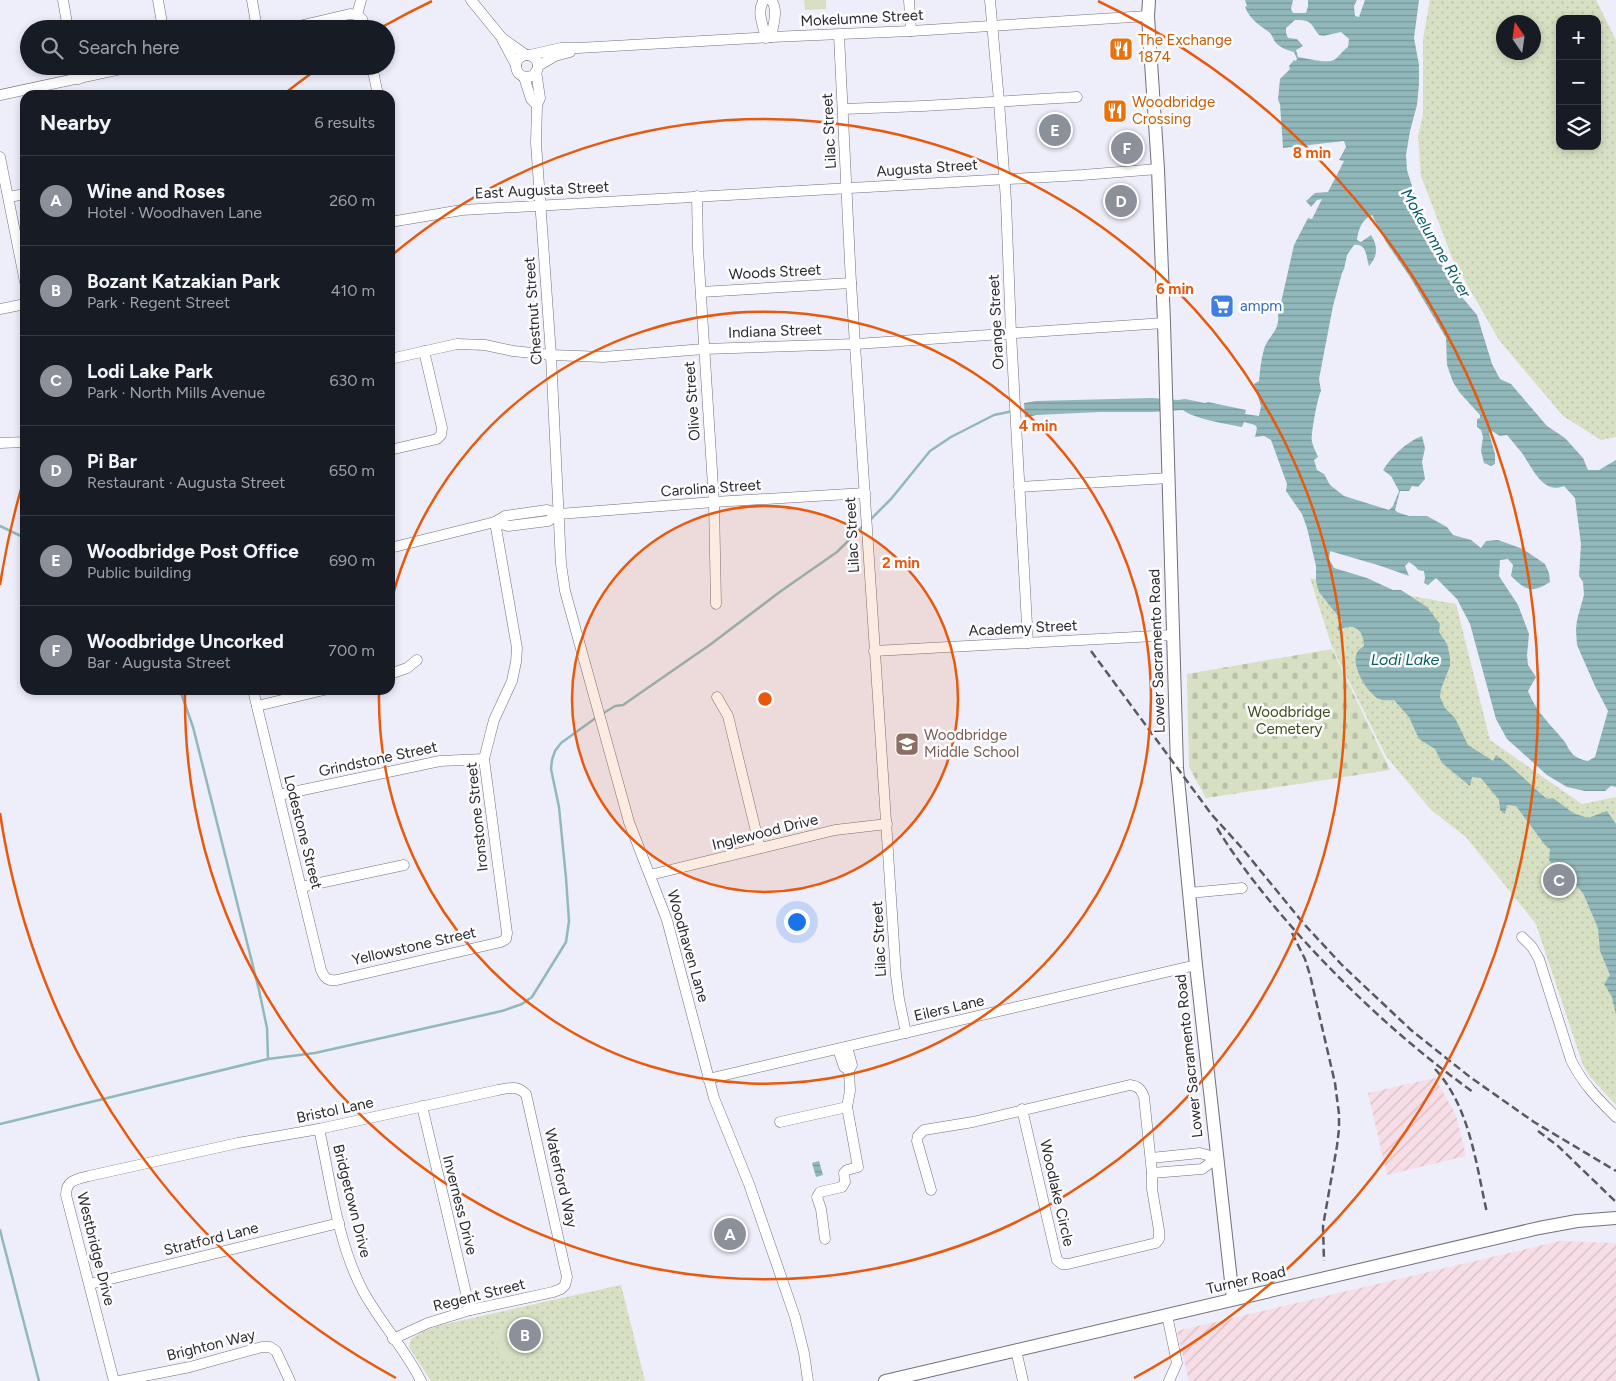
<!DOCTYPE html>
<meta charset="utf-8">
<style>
:root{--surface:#171b24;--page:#242831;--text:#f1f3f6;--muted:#9ea1a6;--line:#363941;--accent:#8c9099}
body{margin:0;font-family:Figtree,sans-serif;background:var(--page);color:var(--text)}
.controls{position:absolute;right:15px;top:15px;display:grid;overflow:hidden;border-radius:10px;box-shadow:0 2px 8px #0003}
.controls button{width:45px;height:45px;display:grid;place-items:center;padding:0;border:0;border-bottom:1px solid var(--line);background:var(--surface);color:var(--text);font:25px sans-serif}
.compass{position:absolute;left:1496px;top:15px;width:45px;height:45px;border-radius:50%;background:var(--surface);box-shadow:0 2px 8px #0003;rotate:347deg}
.you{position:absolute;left:796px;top:921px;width:18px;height:18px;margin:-12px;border:4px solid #fff;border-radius:50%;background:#1a73e8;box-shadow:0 0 0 8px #1a73e833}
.badge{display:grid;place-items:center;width:32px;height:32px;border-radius:50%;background:var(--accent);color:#fff;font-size:16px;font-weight:700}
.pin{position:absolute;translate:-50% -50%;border:2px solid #fff;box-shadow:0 1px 5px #0006}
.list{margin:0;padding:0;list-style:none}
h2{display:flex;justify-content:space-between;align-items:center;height:65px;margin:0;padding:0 20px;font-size:21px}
h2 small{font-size:16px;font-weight:400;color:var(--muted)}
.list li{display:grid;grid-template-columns:32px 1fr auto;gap:15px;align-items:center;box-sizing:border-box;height:90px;padding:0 20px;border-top:1px solid var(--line)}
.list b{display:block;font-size:19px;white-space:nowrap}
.list p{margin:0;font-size:16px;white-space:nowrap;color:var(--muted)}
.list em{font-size:16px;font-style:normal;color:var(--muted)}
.icon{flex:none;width:28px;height:28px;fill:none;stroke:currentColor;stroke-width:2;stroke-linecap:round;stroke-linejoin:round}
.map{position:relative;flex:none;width:1616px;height:1381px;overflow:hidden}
.search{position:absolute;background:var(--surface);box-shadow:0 2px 8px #0003;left:20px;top:20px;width:375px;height:55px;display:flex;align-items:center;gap:12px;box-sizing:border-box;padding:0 18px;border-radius:28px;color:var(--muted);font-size:19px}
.panel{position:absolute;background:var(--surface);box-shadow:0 2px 8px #0003;left:20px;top:90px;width:375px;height:605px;border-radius:15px}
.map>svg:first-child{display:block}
</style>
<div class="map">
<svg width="1616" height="1381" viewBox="0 0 1616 1381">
<defs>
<pattern id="industrial-furrows" width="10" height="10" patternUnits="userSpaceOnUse" patternTransform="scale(1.25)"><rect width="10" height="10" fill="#f7dde5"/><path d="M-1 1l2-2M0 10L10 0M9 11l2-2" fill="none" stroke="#d4bec5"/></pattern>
<pattern id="grass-dots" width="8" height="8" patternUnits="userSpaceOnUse" patternTransform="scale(1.25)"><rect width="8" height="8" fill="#d7e0c3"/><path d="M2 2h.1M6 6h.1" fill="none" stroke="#b9c0a8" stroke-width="1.8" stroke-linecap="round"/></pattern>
<pattern id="cemetery-stones" width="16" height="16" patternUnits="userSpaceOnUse" patternTransform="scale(1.25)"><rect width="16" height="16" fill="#d7e0c3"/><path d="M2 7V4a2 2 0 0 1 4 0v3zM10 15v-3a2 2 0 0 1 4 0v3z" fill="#b9c0a8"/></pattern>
<pattern id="water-rules" width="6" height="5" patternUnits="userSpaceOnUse" patternTransform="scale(1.25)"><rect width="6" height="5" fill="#91b8bb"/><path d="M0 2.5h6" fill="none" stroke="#779698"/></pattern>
</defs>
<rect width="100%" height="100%" fill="#eeedfa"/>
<g fill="url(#industrial-furrows)">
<path d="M1435,1078L1456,1115L1466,1156L1387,1175L1368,1093Z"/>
<path d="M1560,1241L1616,1243V1381H1189L1177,1331Z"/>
</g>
<g fill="url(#grass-dots)" fill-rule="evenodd">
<path d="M1430,0H1596L1616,40V437L1601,440L1563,416L1499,340L1453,260L1421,176L1418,136L1423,115V39ZM1560,19H1597V146H1560ZM1534,22V52H1504V22Z"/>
<path d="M1310,578L1456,604L1490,740L1582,804L1616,797V1105L1591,1078L1583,1065L1536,924L1466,837L1431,810L1386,756L1332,647Z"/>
<path d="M621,1285L645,1381H431L409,1347L411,1339L424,1331L441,1325Z"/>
</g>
<path fill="url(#cemetery-stones)" d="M1332,649L1390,770L1206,798L1189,767L1187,674Z"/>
<g fill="#d7e0c3">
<path d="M804,0H826V9L805,10Z"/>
<path d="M514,1327L520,1357L501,1362L494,1331Z"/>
</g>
<g fill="url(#water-rules)" fill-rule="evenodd">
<path d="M1245,0H1293L1291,9L1293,13H1306L1308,6V0H1357L1354,6L1355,16L1359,17L1365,0H1419L1414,38L1419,65V84L1417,105L1410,131L1406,155L1407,170L1426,231L1451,284L1477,315L1492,364L1500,379L1511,384L1547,426L1565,438L1583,458L1588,470H1599L1616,460V787L1611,786L1605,791H1585L1567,787L1547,775L1507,739L1496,719L1470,624L1457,599L1436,578L1428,585L1424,583L1425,578L1424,571L1418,570L1416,567L1409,562L1405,566L1409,576L1381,566L1330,551L1329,559L1334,568L1367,578L1393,590H1401L1427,607L1440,624L1439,632L1447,644L1450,657V666L1441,689L1440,697L1445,708L1455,718L1468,745L1493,761L1496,755C1515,768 1530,785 1547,799L1553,798L1573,813L1588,818L1607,811L1616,824V1015L1612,997L1604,984L1610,975L1600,951L1598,928L1583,893L1572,881L1563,863L1554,867L1549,860L1550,849L1545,845L1516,806L1507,805L1505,814L1500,810L1499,800L1481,778L1472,777L1470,786L1442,763L1435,749L1419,739L1409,717L1394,700C1389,700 1383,701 1379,699C1367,693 1349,664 1358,651C1359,649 1362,648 1364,646C1364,630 1353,621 1338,631V626L1342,621L1319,592L1316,581V566L1307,528L1302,514L1286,491L1287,484L1271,440L1264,436L1255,437L1257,428L1255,425L1244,422L1242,427C1227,424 1194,419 1183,410L1152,412H1100L1036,415L1025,418L1024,403L1036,401L1152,398L1178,400L1185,399L1205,403L1208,402L1246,410L1245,414L1259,416L1261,406L1254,384L1259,381C1260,370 1261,360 1264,349C1268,337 1280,330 1278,316L1294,245L1308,218L1312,219L1322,199L1317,200L1311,207L1306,201L1315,193L1328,192L1344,161L1339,160L1346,147L1344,141L1283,148L1280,104L1278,100L1280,79L1290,69L1289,66L1294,60L1296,61L1297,59L1294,52C1287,50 1281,48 1276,43C1273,40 1273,36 1270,33C1260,25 1250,20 1245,7L1247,6ZM1295,20C1312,20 1310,23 1319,35L1323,36L1341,32L1349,39L1348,47C1342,51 1339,57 1334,60C1327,64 1306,58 1298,57L1296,50L1303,46L1297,39L1288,38L1286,33V28ZM1372,215L1386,242L1410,277L1446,338L1447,365L1453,382L1460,393L1480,415V418L1477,419V427L1481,430L1483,437L1481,451L1484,463L1491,466L1495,464V454L1489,433L1492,431L1500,436L1507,435C1512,441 1517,447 1522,453C1532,467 1543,495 1564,486L1575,498L1581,544L1579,576L1583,582L1584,595L1577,620L1576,630L1577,645L1595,686L1608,711L1595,757L1588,761C1582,760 1574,757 1571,752C1568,749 1567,745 1565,742C1551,725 1536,712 1528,691L1536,677L1528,665L1527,655L1529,634L1518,605L1499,576L1500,560L1508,559L1513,565L1511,576C1528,592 1531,593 1550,582L1549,573L1545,564L1523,549L1498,540L1486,541L1481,548L1471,540L1453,535L1447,527L1427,516H1409L1397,512L1395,510L1400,491H1409L1412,486L1418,487L1425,479L1422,462L1425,448L1422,436C1406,442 1392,456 1383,470L1391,476L1399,491L1393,506L1389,510L1344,496L1330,485L1324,474L1317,470L1314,460L1318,457C1316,452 1313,447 1312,442C1310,437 1318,395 1321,391L1319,379L1333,306L1342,273L1344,269L1347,255L1354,245C1367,243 1366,257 1369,266C1378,256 1378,246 1371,235L1361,242L1357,240C1358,230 1362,219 1372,215Z"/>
<path d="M819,1161L823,1175L816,1177L812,1163Z"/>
</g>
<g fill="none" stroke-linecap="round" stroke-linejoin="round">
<g stroke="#91b8bb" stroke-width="2.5">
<path d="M870,520L891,499L930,451L951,437L994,415L1013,411"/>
<path d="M0,526L25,538"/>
<path d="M180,690L193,727L259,990L267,1028L268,1059"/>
<path d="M602,714L615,706L623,705L711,644L781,591L837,552L864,525"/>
<path d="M0,1124L268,1059L315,1053L502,1011L522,1004L532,997L566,942L569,921L566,878L559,807L551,769L552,760L555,751L561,743L597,717"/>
<path d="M0,1230L39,1381"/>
</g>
<g stroke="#71707b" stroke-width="11">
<g id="minor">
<path d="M63,0L68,29"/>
<path d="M158,0L163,29"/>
<path d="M252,0L257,29"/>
<path d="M471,0L502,38L526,55"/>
<path d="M764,0C756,11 763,25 766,38"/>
<path d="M771,0C779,10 773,25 771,37"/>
<path d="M909,0L911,31"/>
<path d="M990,0L999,101L1006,201L1011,333L1028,643"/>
<path d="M357,15L362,19L364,29"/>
<path d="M357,15L361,0"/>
<path d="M286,29L350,14L357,15"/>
<path d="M839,35L851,283L896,975L899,999L906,1033"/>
<path d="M502,39L516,65"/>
<path d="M530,55L561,48H578L771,37L911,31L1148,16"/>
<circle cx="527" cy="66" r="11"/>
<path d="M76,66L79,79"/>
<path d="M372,66L378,95"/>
<path d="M538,66L555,56L570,52"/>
<path d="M536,71L540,98L537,105L536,143L551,355L561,564L565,591L629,822L667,920L714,1098L749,1184L795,1317L804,1353L808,1381"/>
<path d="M524,77L531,99L537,105"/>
<path d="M0,95L135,66"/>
<path d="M843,109L923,106L1077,97"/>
<path d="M0,157L25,282"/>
<path d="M697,196L698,249L714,502L716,604"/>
<path d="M9,197L25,194"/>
<path d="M390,222L462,210L1082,175L1158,169"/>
<path d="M701,292L851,283"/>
<path d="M0,309L25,304"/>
<path d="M390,359L457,344L485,345L513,351L551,355L603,357L704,349L856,344L1164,323"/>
<path d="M0,443L25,442"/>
<path d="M390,450L437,439L441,435L442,428L424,351"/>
<path d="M1019,487L1169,478"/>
<path d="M495,522L508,526L548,521L559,514"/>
<path d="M390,548L495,522L505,516L547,510L559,514L714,502L865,493"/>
<path d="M874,651L1173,635"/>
<path d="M390,674L407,668L417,660"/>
<path d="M253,690L321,970C325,979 328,981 337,980L501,942L506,939L507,933L484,759L494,720L512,681L516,662L517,648L495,522"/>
<path d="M717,697L728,716L760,848"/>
<path d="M257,706L324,690"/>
<path d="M279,795L440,761L484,759"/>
<path d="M650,875L835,830L887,824"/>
<path d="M301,887L404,865"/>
<path d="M1189,893L1242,888"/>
<path d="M1522,937L1532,947L1539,959L1571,1060C1582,1083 1598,1099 1616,1117"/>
<path d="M838,1049L844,1067L849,1070"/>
<path d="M708,1079L1196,965"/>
<path d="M422,1106L470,1310"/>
<path d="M780,1122L847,1107"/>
<path d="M319,1129C331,1182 337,1242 363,1291C380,1322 405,1349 421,1381"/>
<path d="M1151,1158L1200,1153L1217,1158"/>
<path d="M1152,1173L1202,1169L1217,1158"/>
<path d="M931,1190L917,1141L918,1136L924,1130L973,1122L1130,1085C1138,1086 1141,1089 1144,1097L1152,1173V1189L1159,1230V1239L1156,1243L1068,1264H1062L1057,1260L1022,1109"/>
<path d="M825,1239L821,1209L817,1197L820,1192L842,1187L845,1182L844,1173L847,1170L858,1167L847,1107L850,1091L849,1070L852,1065L847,1047"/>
<path d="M90,1284L339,1223"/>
<path d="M1167,1315L1177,1363L1169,1381"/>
<path d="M1016,1350L1023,1381"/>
<path d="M114,1381L66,1195C66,1180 77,1179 89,1176L238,1143L319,1129L498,1090C510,1088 516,1085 526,1094L567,1277L565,1285L561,1289L553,1292L470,1310L428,1323L393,1339"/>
<path d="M119,1381L190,1367L262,1347H270L276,1351L290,1381"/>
</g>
</g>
<g stroke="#71707b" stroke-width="14">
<g id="major">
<path d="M1149,0L1148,16L1158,169L1164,323L1177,768L1196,965L1233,1299"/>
<path d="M885,1381L1539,1228L1577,1221L1616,1218"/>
</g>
</g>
<use href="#minor" stroke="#fff" stroke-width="10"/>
<use href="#major" stroke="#fff" stroke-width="12"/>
<g stroke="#595960" stroke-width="2.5" stroke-dasharray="8 4" stroke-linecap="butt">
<path d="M1091,651L1212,815L1241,847L1304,924L1342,965L1411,1030L1470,1077L1534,1122L1616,1171"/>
<path d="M1217,828C1240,866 1269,901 1298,934C1351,993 1409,1046 1473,1092"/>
<path d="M1292,933L1305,959L1310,975L1335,1083L1339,1114V1129L1337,1146L1323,1226L1324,1261"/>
<path d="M1435,1069C1470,1107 1476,1164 1487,1213"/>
<path d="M1538,1131L1558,1146L1616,1202"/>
</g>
</g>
<circle cx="765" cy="699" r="193" fill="#e8590c" fill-opacity=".12"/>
<g fill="none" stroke="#e8590c" stroke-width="2.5">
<circle cx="765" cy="699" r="193"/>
<path d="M390 606A386 386 0 1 1 379 692"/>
<path d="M392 255A580 580 0 1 1 185 694"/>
<path d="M396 1378A773 773 0 0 1 0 813M0 585A773 773 0 0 1 24 479M284 94A773 773 0 0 1 316 70M384 26A773 773 0 0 1 432 1M1098 1A773 773 0 0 1 1134 1378"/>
</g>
<defs>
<g id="restaurant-square" transform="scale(1.25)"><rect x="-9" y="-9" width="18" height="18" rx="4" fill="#e8710a" stroke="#fcfcfe"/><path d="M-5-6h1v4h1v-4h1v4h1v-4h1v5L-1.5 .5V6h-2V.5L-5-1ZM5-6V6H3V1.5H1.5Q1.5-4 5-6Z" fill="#fff"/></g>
<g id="supermarket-square" transform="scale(1.25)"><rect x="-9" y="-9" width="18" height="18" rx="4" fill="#3f7fe0" stroke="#fcfcfe"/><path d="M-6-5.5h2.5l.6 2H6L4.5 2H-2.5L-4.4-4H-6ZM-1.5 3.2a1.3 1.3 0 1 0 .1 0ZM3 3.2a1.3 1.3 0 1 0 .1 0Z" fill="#fff"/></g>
<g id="school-square" transform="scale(1.25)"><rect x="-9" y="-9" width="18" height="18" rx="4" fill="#8d6e63" stroke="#fcfcfe"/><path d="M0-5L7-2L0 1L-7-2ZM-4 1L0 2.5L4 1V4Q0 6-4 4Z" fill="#fff"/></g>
</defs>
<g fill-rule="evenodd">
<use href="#restaurant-square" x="1121" y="49"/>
<use href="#restaurant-square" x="1115" y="111"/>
<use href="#supermarket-square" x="1222" y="306"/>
<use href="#school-square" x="907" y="744"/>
</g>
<g text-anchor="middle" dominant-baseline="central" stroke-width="5" stroke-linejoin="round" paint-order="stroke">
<g font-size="15" fill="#2a2a2f" stroke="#fcfcfe">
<text transform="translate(862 18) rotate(-3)">Mokelumne Street</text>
<text transform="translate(829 131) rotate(-93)">Lilac Street</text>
<text transform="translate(927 168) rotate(-4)">Augusta Street</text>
<text transform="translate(542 190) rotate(-3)">East Augusta Street</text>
<text transform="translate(775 272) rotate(-3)">Woods Street</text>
<text transform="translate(533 311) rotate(-94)">Chestnut Street</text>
<text transform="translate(996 322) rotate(-93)">Orange Street</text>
<text transform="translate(775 331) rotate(-2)">Indiana Street</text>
<text transform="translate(692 401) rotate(-94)">Olive Street</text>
<text transform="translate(711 488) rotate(-4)">Carolina Street</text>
<text transform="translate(852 535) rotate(-93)">Lilac Street</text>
<text transform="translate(1023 628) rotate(-3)">Academy Street</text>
<text transform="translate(1157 651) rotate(-92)">Lower Sacramento Road</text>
<text transform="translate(378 759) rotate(-12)">Grindstone Street</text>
<text transform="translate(477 817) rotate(-96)">Ironstone Street</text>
<text transform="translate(303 832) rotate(76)">Lodestone Street</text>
<text transform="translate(765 832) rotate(-14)">Inglewood Drive</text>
<text transform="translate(879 939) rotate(-93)">Lilac Street</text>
<text transform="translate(414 946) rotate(-13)">Yellowstone Street</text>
<text transform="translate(688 946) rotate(74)">Woodhaven Lane</text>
<text transform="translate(949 1008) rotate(-13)">Eilers Lane</text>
<text transform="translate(1189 1056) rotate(-96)">Lower Sacramento Road</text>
<text transform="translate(335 1110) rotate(-12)">Bristol Lane</text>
<text transform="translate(561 1178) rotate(77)">Waterford Way</text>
<text transform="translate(1057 1193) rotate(77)">Woodlake Circle</text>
<text transform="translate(352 1201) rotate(76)">Bridgetown Drive</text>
<text transform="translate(460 1205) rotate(76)">Inverness Drive</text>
<text transform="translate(211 1239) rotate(-14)">Stratford Lane</text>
<text transform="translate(96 1249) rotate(76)">Westbridge Drive</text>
<text transform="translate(1246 1280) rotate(-13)">Turner Road</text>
<text transform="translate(479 1295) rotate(-14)">Regent Street</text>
<text transform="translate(211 1345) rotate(-14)">Brighton Way</text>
</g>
<g font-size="15" fill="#c56008" stroke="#fcfcfe" text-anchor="start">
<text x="1138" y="40">The Exchange<tspan x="1138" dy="17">1874</tspan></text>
<text x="1132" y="102">Woodbridge<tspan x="1132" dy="17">Crossing</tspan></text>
</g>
<g font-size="15" fill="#366cbe" stroke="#fcfcfe" text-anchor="start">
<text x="1240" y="306">ampm</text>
</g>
<g font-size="15" fill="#404c1c" stroke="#fcfcfe">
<text x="1289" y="712">Woodbridge<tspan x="1289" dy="17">Cemetery</tspan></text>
</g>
<g font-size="15" fill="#785e54" stroke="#fcfcfe" text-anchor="start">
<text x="924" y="735">Woodbridge<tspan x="924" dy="17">Middle School</tspan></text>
</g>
<g font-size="16" font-style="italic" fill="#065d62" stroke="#fcfcfe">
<text transform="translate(1436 243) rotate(60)">Mokelumne River</text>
<text x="1405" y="659">Lodi Lake</text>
</g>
</g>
<circle cx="765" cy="699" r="8" fill="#e8590c" stroke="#fcfcfe" stroke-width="2.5"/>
<g font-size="15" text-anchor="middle" font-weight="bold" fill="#e8590c" stroke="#fcfcfe" stroke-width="5" stroke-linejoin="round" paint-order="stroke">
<text x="1312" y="158">8 min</text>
<text x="1175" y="294">6 min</text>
<text x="1038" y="431">4 min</text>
<text x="901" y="568">2 min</text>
</g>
</svg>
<div class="controls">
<button>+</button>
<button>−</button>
<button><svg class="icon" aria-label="layers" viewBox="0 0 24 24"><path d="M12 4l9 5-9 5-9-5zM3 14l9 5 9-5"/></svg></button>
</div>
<svg class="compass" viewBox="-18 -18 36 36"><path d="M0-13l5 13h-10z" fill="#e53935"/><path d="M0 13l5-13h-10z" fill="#9ea1a6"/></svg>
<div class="you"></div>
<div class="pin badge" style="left:730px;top:1234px">A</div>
<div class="pin badge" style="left:525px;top:1335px">B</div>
<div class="pin badge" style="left:1559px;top:880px">C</div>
<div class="pin badge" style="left:1121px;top:201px">D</div>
<div class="pin badge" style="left:1055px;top:130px">E</div>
<div class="pin badge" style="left:1127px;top:148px">F</div>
<div class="search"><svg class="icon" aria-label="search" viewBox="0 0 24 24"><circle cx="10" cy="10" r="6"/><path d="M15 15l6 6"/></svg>Search here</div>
<section class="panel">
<h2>Nearby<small>6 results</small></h2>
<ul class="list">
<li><span class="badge">A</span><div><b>Wine and Roses</b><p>Hotel · Woodhaven Lane</p></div><em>260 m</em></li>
<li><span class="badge">B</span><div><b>Bozant Katzakian Park</b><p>Park · Regent Street</p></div><em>410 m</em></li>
<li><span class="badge">C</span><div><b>Lodi Lake Park</b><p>Park · North Mills Avenue</p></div><em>630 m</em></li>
<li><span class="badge">D</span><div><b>Pi Bar</b><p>Restaurant · Augusta Street</p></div><em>650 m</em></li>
<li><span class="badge">E</span><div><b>Woodbridge Post Office</b><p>Public building</p></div><em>690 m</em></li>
<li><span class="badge">F</span><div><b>Woodbridge Uncorked</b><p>Bar · Augusta Street</p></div><em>700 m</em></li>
</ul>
</section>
</div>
